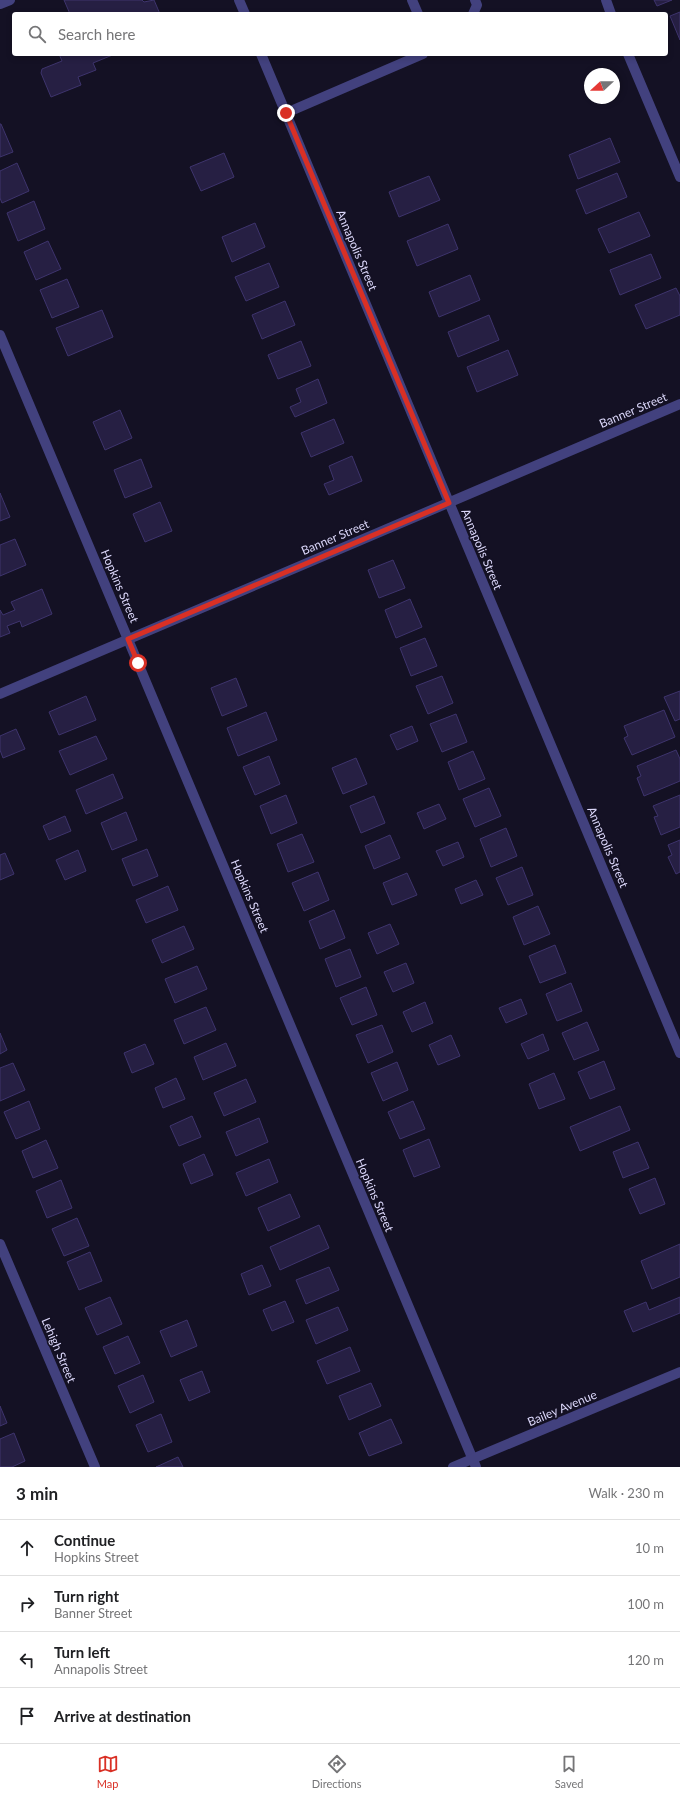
<!DOCTYPE html>
<meta charset="utf-8">
<style>
:root{--surface:#fff;--page:#f6f6f6;--text:#202124;--muted:#757577;--line:#e0e0e0;--accent:#d93025}
body{margin:0;font-family:Lato,sans-serif;background:var(--page);color:var(--text)}
.compass{position:absolute;left:584px;top:68px;width:36px;height:36px;border-radius:50%;background:var(--surface);box-shadow:0 2px 6px #0003;rotate:249deg}
.stop{position:absolute;width:12px;height:12px;margin:-9px;border:3px solid #d93025;border-radius:50%;background:#fff}
.stop.end{background:#d93025;border-color:#fff;box-shadow:0 1px 4px #0008}
.list{margin:0;padding:0;list-style:none}
h2{display:flex;justify-content:space-between;align-items:center;height:52px;margin:0;padding:0 16px;font-size:17px}
h2 small{font-size:13px;font-weight:400;color:var(--muted)}
.list li{display:grid;grid-template-columns:26px 1fr auto;gap:12px;align-items:center;box-sizing:border-box;height:56px;padding:0 16px;border-top:1px solid var(--line)}
.list b{display:block;font-size:15px;white-space:nowrap}
.list p{margin:0;font-size:13px;white-space:nowrap;color:var(--muted)}
.list em{font-size:13px;font-style:normal;color:var(--muted)}
.icon{flex:none;width:22px;height:22px;fill:none;stroke:currentColor;stroke-width:2;stroke-linecap:round;stroke-linejoin:round}
.map{position:relative;flex:none;width:680px;height:1467px;overflow:hidden}
.search{position:absolute;background:var(--surface);box-shadow:0 2px 6px #0003;left:12px;right:12px;top:12px;height:44px;display:flex;align-items:center;gap:10px;box-sizing:border-box;padding:0 14px;border-radius:4px;color:var(--muted);font-size:15px}
.sheet{height:276px;background:var(--surface)}
nav{display:flex;justify-content:space-around;align-items:center;box-sizing:border-box;height:56px;border-top:1px solid var(--line);background:var(--surface);font-size:11px;color:var(--muted)}
nav a{display:grid;justify-items:center;gap:2px}
nav .on{color:var(--accent)}
.map>svg:first-child{display:block}
</style>
<div class="map">
<svg width="680" height="1467" viewBox="0 0 680 1467">
<rect width="100%" height="100%" fill="#141124"/>
<g fill="#261f43" stroke="#3e346d">
<path d="M64,0H142L144,2L154,0L160,14H70Z"/>
<path d="M654,0H672L657,6Z"/>
<path d="M680,12V40L670,16Z"/>
<path d="M59,54H115L93,63L96,70L78,77L81,85L51,97L41,73L42,69L62,61Z"/>
<path d="M0,124H1L13,152L0,157Z"/>
<path d="M610,138L620,162L578,179L569,155Z"/>
<path d="M224,153L234,177L201,191L190,167Z"/>
<path d="M17,163L29,191L2,203L0,198V171Z"/>
<path d="M617,173L627,197L586,214L576,190Z"/>
<path d="M429,176L440,200L399,217L389,192Z"/>
<path d="M34,201L45,229L18,241L7,213Z"/>
<path d="M639,212L650,236L609,253L598,229Z"/>
<path d="M255,223L265,247L232,262L222,237Z"/>
<path d="M448,224L458,249L417,266L407,241Z"/>
<path d="M48,241L61,269L36,280L24,252Z"/>
<path d="M651,254L661,278L620,295L610,270Z"/>
<path d="M269,263L279,287L246,301L235,277Z"/>
<path d="M470,275L480,300L439,317L429,292Z"/>
<path d="M67,279L79,307L52,318L40,290Z"/>
<path d="M676,288L680,296V315L646,329L635,305Z"/>
<path d="M285,301L295,325L262,339L252,315Z"/>
<path d="M102,310L113,337L68,356L56,328Z"/>
<path d="M489,315L499,340L458,357L448,332Z"/>
<path d="M301,341L311,366L278,379L268,355Z"/>
<path d="M508,350L518,375L477,392L467,367Z"/>
<path d="M318,379L327,403L295,417L290,407L301,402L296,389Z"/>
<path d="M120,410L132,438L105,450L93,422Z"/>
<path d="M334,419L344,443L311,457L301,433Z"/>
<path d="M352,456L362,481L329,495L324,484L334,480L329,466Z"/>
<path d="M141,459L152,487L125,498L114,470Z"/>
<path d="M0,493L10,517L0,521Z"/>
<path d="M160,502L172,531L145,542L133,514Z"/>
<path d="M15,539L26,565L0,576V545Z"/>
<path d="M393,560L405,588L379,598L368,570Z"/>
<path d="M42,589L52,614L22,627L20,621L7,626L10,633L0,637V610L3,615L15,610L11,602Z"/>
<path d="M410,599L422,627L396,638L385,610Z"/>
<path d="M425,638L437,666L411,676L400,648Z"/>
<path d="M442,676L453,703L428,714L416,686Z"/>
<path d="M236,678L247,706L222,716L211,688Z"/>
<path d="M680,691V719L675,721L664,697Z"/>
<path d="M86,696L96,720L59,735L49,712Z"/>
<path d="M664,710L675,737L632,755L624,738L628,736L624,726Z"/>
<path d="M266,712L277,740L238,756L227,728Z"/>
<path d="M456,714L467,742L442,752L430,724Z"/>
<path d="M412,726L418,741L397,750L390,735Z"/>
<path d="M16,729L25,749L3,758L0,750V736Z"/>
<path d="M96,736L107,759L70,775L59,751Z"/>
<path d="M676,750L680,759V781L644,796L637,778L641,776L637,766Z"/>
<path d="M473,751L485,779L459,790L448,762Z"/>
<path d="M269,756L280,784L255,795L243,767Z"/>
<path d="M356,758L367,784L343,794L332,768Z"/>
<path d="M113,774L123,798L86,814L76,790Z"/>
<path d="M489,788L501,816L475,827L463,799Z"/>
<path d="M286,795L297,823L271,834L260,806Z"/>
<path d="M680,795V827L661,835L654,817L658,816L653,806Z"/>
<path d="M374,796L385,823L361,833L350,806Z"/>
<path d="M439,804L446,819L424,829L417,813Z"/>
<path d="M126,812L137,840L112,850L101,823Z"/>
<path d="M65,816L71,831L49,840L43,826Z"/>
<path d="M506,828L517,856L491,867L480,839Z"/>
<path d="M302,834L314,862L288,872L277,844Z"/>
<path d="M390,835L400,858L374,869L365,846Z"/>
<path d="M680,840V872L676,874L668,857L672,855L668,845Z"/>
<path d="M458,842L464,857L443,866L436,851Z"/>
<path d="M147,849L158,876L133,886L122,859Z"/>
<path d="M78,850L86,871L65,880L56,860Z"/>
<path d="M5,853L14,874L0,880V855Z"/>
<path d="M522,867L533,895L508,905L496,878Z"/>
<path d="M318,872L329,900L304,911L292,883Z"/>
<path d="M407,873L417,895L392,905L383,883Z"/>
<path d="M476,880L483,895L461,904L455,889Z"/>
<path d="M168,886L178,910L146,923L136,900Z"/>
<path d="M538,906L550,934L524,945L513,917Z"/>
<path d="M334,910L345,938L320,949L309,921Z"/>
<path d="M390,924L399,944L377,954L368,933Z"/>
<path d="M184,926L194,949L162,963L152,940Z"/>
<path d="M555,945L566,973L540,983L529,956Z"/>
<path d="M350,949L361,977L336,987L325,959Z"/>
<path d="M406,963L414,983L393,992L384,972Z"/>
<path d="M197,966L207,989L175,1003L165,979Z"/>
<path d="M571,983L582,1011L557,1021L546,994Z"/>
<path d="M366,987L377,1015L352,1025L340,998Z"/>
<path d="M521,999L527,1014L506,1023L499,1008Z"/>
<path d="M425,1002L433,1023L412,1032L403,1012Z"/>
<path d="M206,1007L216,1030L184,1044L174,1020Z"/>
<path d="M587,1022L599,1050L574,1060L562,1033Z"/>
<path d="M382,1025L393,1052L368,1063L356,1035Z"/>
<path d="M0,1033L7,1050L0,1054Z"/>
<path d="M543,1034L549,1050L528,1059L521,1044Z"/>
<path d="M451,1035L460,1056L438,1065L429,1045Z"/>
<path d="M226,1043L236,1066L203,1080L194,1057Z"/>
<path d="M145,1044L154,1064L132,1073L124,1053Z"/>
<path d="M604,1061L615,1089L590,1099L578,1072Z"/>
<path d="M397,1062L408,1090L383,1101L371,1073Z"/>
<path d="M13,1063L25,1090L0,1101V1068Z"/>
<path d="M554,1073L565,1099L539,1109L529,1084Z"/>
<path d="M176,1078L185,1099L163,1108L155,1088Z"/>
<path d="M246,1079L256,1102L224,1116L214,1093Z"/>
<path d="M29,1101L40,1129L16,1139L4,1112Z"/>
<path d="M413,1101L425,1129L400,1139L388,1112Z"/>
<path d="M620,1106L630,1130L580,1151L570,1127Z"/>
<path d="M192,1116L201,1137L179,1146L170,1126Z"/>
<path d="M259,1118L268,1142L236,1156L226,1132Z"/>
<path d="M429,1139L440,1167L414,1177L403,1150Z"/>
<path d="M46,1140L58,1168L33,1178L22,1151Z"/>
<path d="M638,1142L649,1168L623,1178L613,1152Z"/>
<path d="M204,1154L213,1175L191,1184L183,1164Z"/>
<path d="M269,1159L278,1182L246,1196L236,1173Z"/>
<path d="M655,1178L665,1204L640,1214L629,1189Z"/>
<path d="M61,1180L72,1208L47,1218L36,1191Z"/>
<path d="M290,1194L300,1217L268,1231L258,1208Z"/>
<path d="M77,1218L89,1246L64,1256L52,1229Z"/>
<path d="M319,1225L329,1248L280,1270L270,1247Z"/>
<path d="M680,1244V1277L652,1289L641,1261Z"/>
<path d="M90,1252L102,1281L79,1290L67,1262Z"/>
<path d="M262,1265L271,1286L249,1295L241,1274Z"/>
<path d="M329,1267L339,1290L306,1304L296,1280Z"/>
<path d="M110,1297L122,1324L97,1335L85,1308Z"/>
<path d="M680,1297V1313L633,1332L624,1311L646,1302L649,1310Z"/>
<path d="M285,1301L294,1322L272,1331L263,1310Z"/>
<path d="M338,1307L348,1330L316,1344L306,1320Z"/>
<path d="M187,1320L197,1346L171,1357L160,1331Z"/>
<path d="M128,1336L140,1363L115,1374L103,1347Z"/>
<path d="M350,1347L360,1371L327,1384L317,1361Z"/>
<path d="M202,1371L210,1392L189,1401L180,1380Z"/>
<path d="M143,1375L154,1402L130,1413L118,1386Z"/>
<path d="M371,1383L381,1406L349,1420L339,1396Z"/>
<path d="M0,1406L7,1423L0,1426Z"/>
<path d="M161,1414L172,1442L148,1452L136,1425Z"/>
<path d="M391,1419L402,1443L369,1456L359,1433Z"/>
<path d="M14,1433L25,1461L12,1467H0V1439Z"/>
<path d="M178,1457L183,1467H156Z"/>
</g>
<g fill="none" stroke-linecap="round" stroke-linejoin="round">
<g stroke="#42417e" stroke-width="10">
<path d="M239,0L245,14"/>
<path d="M412,0L418,14"/>
<path d="M606,0L611,14"/>
<path d="M0,4L10,0"/>
<path d="M473,14L477,5L475,0"/>
<path d="M261,54L680,1053"/>
<path d="M628,54L680,177"/>
<path d="M286,113L423,54"/>
<path d="M0,335L476,1467"/>
<path d="M0,694L680,404"/>
<path d="M0,1244L95,1467"/>
<path d="M453,1467L680,1372"/>
</g>
</g>
<g fill="none" stroke-linecap="round" stroke-linejoin="round">
<path stroke="#d93025" stroke-width="5" d="M138,663L128,639L449,503L286,113"/>
</g>
<g text-anchor="middle" dominant-baseline="central" stroke-width="3.5" stroke-linejoin="round" paint-order="stroke">
<g font-size="12" fill="#dcd8fb" stroke="#141124">
<text transform="translate(357 250) rotate(67)">Annapolis Street</text>
<text transform="translate(633 410) rotate(-23)">Banner Street</text>
<text transform="translate(335 537) rotate(-23)">Banner Street</text>
<text transform="translate(482 549) rotate(67)">Annapolis Street</text>
<text transform="translate(120 586) rotate(67)">Hopkins Street</text>
<text transform="translate(608 847) rotate(67)">Annapolis Street</text>
<text transform="translate(250 896) rotate(67)">Hopkins Street</text>
<text transform="translate(375 1195) rotate(67)">Hopkins Street</text>
<text transform="translate(59 1350) rotate(67)">Lehigh Street</text>
<text transform="translate(562 1408) rotate(-23)">Bailey Avenue</text>
</g>
</g>
</svg>
<svg class="compass" viewBox="-18 -18 36 36"><path d="M0-13l5 13h-10z" fill="#e53935"/><path d="M0 13l5-13h-10z" fill="#757577"/></svg>
<div class="stop" style="left:138px;top:663px"></div>
<div class="stop end" style="left:286px;top:113px"></div>
<div class="search"><svg class="icon" aria-label="search" viewBox="0 0 24 24"><circle cx="10" cy="10" r="6"/><path d="M15 15l6 6"/></svg>Search here</div>
</div>
<section class="sheet">
<h2>3 min<small>Walk · 230 m</small></h2>
<ul class="list">
<li><svg class="icon" aria-label="ahead" viewBox="0 0 24 24"><path d="M12 20V5M6 11l6-6 6 6"/></svg><div><b>Continue</b><p>Hopkins Street</p></div><em>10 m</em></li>
<li><svg class="icon" aria-label="right" viewBox="0 0 24 24"><path d="M7 20v-9h11M14 6l5 5-5 5"/></svg><div><b>Turn right</b><p>Banner Street</p></div><em>100 m</em></li>
<li><svg class="icon" aria-label="left" viewBox="0 0 24 24"><path d="M17 20v-9H6M10 6l-5 5 5 5"/></svg><div><b>Turn left</b><p>Annapolis Street</p></div><em>120 m</em></li>
<li><svg class="icon" aria-label="arrive" viewBox="0 0 24 24"><path d="M6 21V4h12l-3 4 3 4H6"/></svg><div><b>Arrive at destination</b></div></li>
</ul>
</section>
<nav>
<a class="on"><svg class="icon" aria-label="map" viewBox="0 0 24 24"><path d="M3 6l6-2 6 2 6-2v14l-6 2-6-2-6 2zM9 4v14M15 6v14"/></svg>Map</a>
<a><svg class="icon" aria-label="directions" viewBox="0 0 24 24"><path d="M12 3l9 9-9 9-9-9zM9 14v-3h6M13 9l2 2-2 2"/></svg>Directions</a>
<a><svg class="icon" aria-label="saved" viewBox="0 0 24 24"><path d="M7 4h10v16l-5-4-5 4z"/></svg>Saved</a>
</nav>
